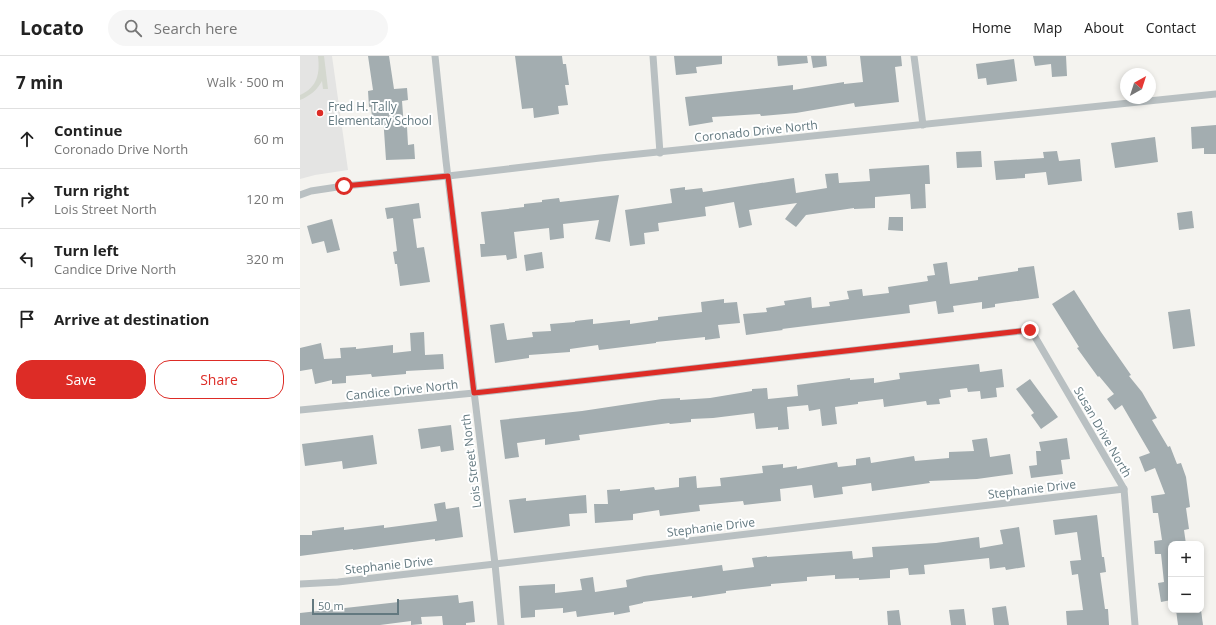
<!DOCTYPE html>
<meta charset="utf-8">
<style>
:root{--surface:#fff;--page:#f6f6f6;--text:#222;--muted:#767676;--line:#e0e0e0;--accent:#dd2c26}
body{margin:0;font-family:"Open Sans",sans-serif;background:var(--page);color:var(--text)}
.controls{position:absolute;right:12px;bottom:12px;display:grid;overflow:hidden;border-radius:8px;box-shadow:0 2px 6px #0003}
.controls button{width:36px;height:36px;display:grid;place-items:center;padding:0;border:0;border-bottom:1px solid var(--line);background:var(--surface);color:var(--text);font:20px sans-serif}
.compass{position:absolute;left:820px;top:12px;width:36px;height:36px;border-radius:50%;background:var(--surface);box-shadow:0 2px 6px #0003;rotate:39deg}
.scale{position:absolute;left:12px;bottom:10px;width:87px;box-sizing:border-box;padding-left:4px;border:2px solid #637980;border-top:0;font-size:11px;line-height:14px;white-space:nowrap;color:#637980;-webkit-text-stroke:3px #fff;paint-order:stroke}
.stop{position:absolute;width:12px;height:12px;margin:-9px;border:3px solid #dd2c26;border-radius:50%;background:#fff}
.stop.end{background:#dd2c26;border-color:#fff;box-shadow:0 1px 4px #0008}
.list{margin:0;padding:0;list-style:none}
h2{display:flex;justify-content:space-between;align-items:center;height:52px;margin:0;padding:0 16px;font-size:17px}
h2 small{font-size:13px;font-weight:400;color:var(--muted)}
.list li{display:grid;grid-template-columns:26px 1fr auto;gap:12px;align-items:center;box-sizing:border-box;height:60px;padding:0 16px;border-top:1px solid var(--line)}
.list b{display:block;font-size:15px;white-space:nowrap}
.list p{margin:0;font-size:13px;white-space:nowrap;color:var(--muted)}
.list em{font-size:13px;font-style:normal;color:var(--muted)}
.actions{display:flex;gap:8px;padding:12px 16px}
.actions a{flex:1;padding:9px 0;border:1px solid var(--accent);border-radius:16px;text-align:center;font-size:14px;color:var(--accent)}
.actions .main{background:var(--accent);color:#fff}
.icon{flex:none;width:22px;height:22px;fill:none;stroke:currentColor;stroke-width:2;stroke-linecap:round;stroke-linejoin:round}
.map{position:relative;flex:none;width:916px;height:569px;overflow:hidden}
header{display:flex;align-items:center;gap:24px;box-sizing:border-box;height:56px;padding:0 20px;background:var(--surface);border-bottom:1px solid var(--line)}
header strong{font-size:19px}
nav{display:flex;gap:22px;margin-inline-start:auto;font-size:14px}
.search{width:280px;height:36px;background:var(--page);display:flex;align-items:center;gap:10px;box-sizing:border-box;padding:0 14px;border-radius:22px;color:var(--muted);font-size:15px}
main{display:flex}
aside{flex:1;background:var(--surface)}
.map>svg:first-child{display:block}
</style>
<header>
<strong>Locato</strong>
<div class="search"><svg class="icon" aria-label="search" viewBox="0 0 24 24"><circle cx="10" cy="10" r="6"/><path d="M15 15l6 6"/></svg>Search here</div>
<nav><a>Home</a><a>Map</a><a>About</a><a>Contact</a></nav>
</header>
<main>
<aside>
<h2>7 min<small>Walk · 500 m</small></h2>
<ul class="list">
<li><svg class="icon" aria-label="ahead" viewBox="0 0 24 24"><path d="M12 20V5M6 11l6-6 6 6"/></svg><div><b>Continue</b><p>Coronado Drive North</p></div><em>60 m</em></li>
<li><svg class="icon" aria-label="right" viewBox="0 0 24 24"><path d="M7 20v-9h11M14 6l5 5-5 5"/></svg><div><b>Turn right</b><p>Lois Street North</p></div><em>120 m</em></li>
<li><svg class="icon" aria-label="left" viewBox="0 0 24 24"><path d="M17 20v-9H6M10 6l-5 5 5 5"/></svg><div><b>Turn left</b><p>Candice Drive North</p></div><em>320 m</em></li>
<li><svg class="icon" aria-label="arrive" viewBox="0 0 24 24"><path d="M6 21V4h12l-3 4 3 4H6"/></svg><div><b>Arrive at destination</b></div></li>
</ul>
<div class="actions"><a class="main">Save</a><a>Share</a></div>
</aside>
<div class="map">
<svg width="916" height="569" viewBox="0 0 916 569">
<rect width="100%" height="100%" fill="#f4f3ef"/>
<path fill="#e4e4e3" d="M0,0H32L48,114L15,119L0,123Z"/>
<path fill="#d4d8cf" d="M18,0H24L28,33H23L22,25C17,34 10,40 0,44V39C18,31 20,17 18,0Z"/>
<g fill="#a3adb0">
<path d="M68,0H89L94,33L107,32L108,44L102,45L104,72L107,71L108,89L114,88L115,103L86,104L83,60L72,61L71,51H69L68,35L73,34Z"/>
<path d="M215,0H262L263,8H266L269,29H265L268,49L258,50L259,58L234,62L233,52L222,53Z"/>
<path d="M374,0H422V8L396,11L397,17L376,19Z"/>
<path d="M477,0H507L508,7L478,10Z"/>
<path d="M511,0H526L527,10L513,12Z"/>
<path d="M560,0H601L602,10L595,11L599,46L555,51L554,47L496,57L461,60L460,58L412,61L413,66L389,70L385,41L493,29V34L544,26V28L563,26Z"/>
<path d="M733,0H766L767,20L752,21L751,8L735,10Z"/>
<path d="M714,3L717,25L687,29L686,22L678,23L676,8Z"/>
<path d="M916,69V98H904V92L892,93L891,71Z"/>
<path d="M855,81L858,106L815,112L811,87Z"/>
<path d="M681,95L682,111L657,112L656,96Z"/>
<path d="M757,95L759,105L780,103L782,125L748,129L746,116L725,118V122L696,124L694,105L744,102L743,96Z"/>
<path d="M629,109L630,128H625L626,152L611,153L610,138L575,141V152L554,153V152L506,159L496,171L485,163L497,147L449,154L452,169L439,172L434,146L405,151L406,160L358,167L359,175L344,177L345,188L330,190L325,154L372,147L370,133L385,131V134L402,132L403,136L494,122L496,137L527,132L525,118L538,117L539,127L570,125L569,113Z"/>
<path d="M319,139L310,186L295,183L299,164L263,168L264,182L250,184L249,172L214,176L217,202L207,204L206,199L181,201L180,188H185L181,156L224,151V148L242,146V144L259,142L260,146Z"/>
<path d="M119,147L121,162L113,163L117,192L124,191L130,226L100,230L97,208H95L93,196L97,195L93,162L87,163L85,152Z"/>
<path d="M892,155L894,172L879,174L877,157Z"/>
<path d="M589,161H603V175L588,174Z"/>
<path d="M32,163L40,194L27,197L24,185L12,188L7,170Z"/>
<path d="M242,196L244,212L226,215L224,199Z"/>
<path d="M647,206L650,228L678,224V221L718,215V212L734,210L739,242L695,248V251L682,253V246L653,250L654,256L638,258L636,245L609,249L610,257L482,273L483,274L446,279L443,258L467,256L466,252L485,249L484,245L511,241L512,252L530,250L529,246L549,243L547,235L562,233L563,240L589,237L588,231L628,225L627,220L635,219L633,208Z"/>
<path d="M774,234L801,276L831,319L829,320L842,336L857,362L852,364L868,391L870,390L877,408L881,407L886,421L890,451L886,452L889,473L884,474L886,488H871V544L861,546L858,527L864,526L861,498H855L854,485L862,484L858,457H853L851,440L865,438L855,412L845,416L839,401L850,397L822,349L815,354L807,343L814,338L799,320L798,321L777,292L779,291L752,248Z"/>
<path d="M424,243V247L437,246L440,267L418,269L420,282L405,284V281L356,286V287L299,294L298,289L270,293V296L229,299V302L195,307L190,269L204,267L207,284L233,281L232,276L251,275L250,268L275,266V265L293,263V268L330,264V268L358,264V261L402,256L401,246Z"/>
<path d="M890,253L895,290L873,293L868,256Z"/>
<path d="M124,276L125,299L143,298L144,313L106,315V318L72,321L71,318L46,320V327L32,328V324L15,328L12,313L0,315V292L21,287L24,303L41,302L40,292L56,291V293L93,289V297L111,295L110,277Z"/>
<path d="M679,308L680,316L702,313L704,331L696,332L697,341L681,343L680,335L668,336L667,332L650,334L651,341L639,343L640,348L627,349L626,345L584,351L583,343L558,346V348L535,351L537,368L522,370L520,353L509,355L508,349L487,351L489,373L478,374V371L456,373L454,357L413,362L391,363V366L370,368L369,367L279,379L280,384L245,389V383L217,387L219,401L205,403L200,364L282,355L362,343L380,342V344L410,342L452,335V333L467,332L468,343L498,340L497,329L550,322V324L574,322V327L600,323L599,317Z"/>
<path d="M730,323L758,361L741,373L731,359L734,357L716,333Z"/>
<path d="M151,369L154,394L141,396L140,390L121,393L118,373Z"/>
<path d="M73,379L77,408L43,413L42,405L5,410L2,388Z"/>
<path d="M687,382L690,401L710,398L713,418L677,423L629,425L630,427L572,435L571,427L542,431L543,438L514,442L512,429L480,433L481,445L444,449L443,445L399,449L400,455L360,460L359,454L333,458V464L295,467L294,448H308L307,434L320,433V435L354,431L355,434L379,431V422L396,420L397,432L421,430L420,422L463,417L462,410L483,408V412L497,410V413L537,406L538,411L556,409V403L570,401L571,407L614,400L615,405L649,402V396L674,395L672,384Z"/>
<path d="M767,382L770,403L761,404L763,418L731,422L729,410L737,409L736,395H741L739,386Z"/>
<path d="M286,439L287,457L269,458L270,470L214,477L209,444L226,442V445Z"/>
<path d="M145,446L146,453L159,451L163,481L135,485V483L53,494V493L0,500V479H12V475L44,471V474L84,469V472L137,465L134,448Z"/>
<path d="M797,459L802,501H804L806,516L800,517L805,553H808L809,569H767L766,555L783,554L778,518L772,519L770,505L781,504L777,476L755,479L753,464Z"/>
<path d="M719,471L725,511L706,514L705,511L690,513L689,502L624,509L625,518L609,519L608,512L590,514V522L559,524V522L535,523V519L507,521V525L471,528V530L426,535V537L392,542V540L343,546V547L329,550L330,556L314,559V556L277,561L276,555L263,557V552L235,554V561L221,562L219,530L255,528V537L282,534L280,523L293,521L295,536L327,531L326,524L344,520L422,509L423,515L454,511L452,502L467,500V501L552,495L553,503L573,501L572,491L636,487L679,481L680,492L703,488L700,474Z"/>
<path d="M158,539L159,547L173,545L175,566L166,567V569H143L142,560L121,561L122,568L111,569V565L80,569H0V557L99,546V544Z"/>
<path d="M706,550L709,569H694L692,552Z"/>
<path d="M664,553L666,569H651L649,554Z"/>
<path d="M599,554L601,569H588L587,555Z"/>
<path d="M876,554H901L903,569H878Z"/>
</g>
<g fill="none" stroke-linecap="round" stroke-linejoin="round">
<g stroke="#b9c0c2" stroke-width="7">
<path d="M135,0L146,105L195,508L201,569"/>
<path d="M353,0L360,97"/>
<path d="M614,0L623,69"/>
<path d="M0,139L11,135L44,130L148,120L300,102L916,38"/>
<path d="M0,354L174,337L731,274L824,433L835,569"/>
<path d="M0,528L38,526L195,508L824,433"/>
</g>
</g>
<g fill="none" stroke-linecap="round" stroke-linejoin="round">
<path stroke="#dd2c26" stroke-width="5" d="M44,130L148,120L174,337L730,274"/>
</g>
<circle fill="#dd2c26" stroke="#fff" stroke-width="1.5" cx="20" cy="57" r="4"/>
<g text-anchor="middle" dominant-baseline="central" stroke-width="4" stroke-linejoin="round" paint-order="stroke">
<g font-size="12" fill="#637980" stroke="#fff" text-anchor="start">
<text x="28" y="50">Fred H. Tally<tspan x="28" dy="14">Elementary School</tspan></text>
</g>
<g font-size="12" fill="#637980" stroke="#fff">
<text transform="translate(456 75) rotate(-6)">Coronado Drive North</text>
<text transform="translate(102 334) rotate(-6)">Candice Drive North</text>
<text transform="translate(803 376) rotate(60)">Susan Drive North</text>
<text transform="translate(171 405) rotate(-97)">Lois Street North</text>
<text transform="translate(732 433) rotate(-7)">Stephanie Drive</text>
<text transform="translate(411 471) rotate(-7)">Stephanie Drive</text>
<text transform="translate(89 509) rotate(-6)">Stephanie Drive</text>
</g>
</g>
</svg>
<div class="controls">
<button>+</button>
<button>−</button>
</div>
<svg class="compass" viewBox="-18 -18 36 36"><path d="M0-13l5 13h-10z" fill="#e53935"/><path d="M0 13l5-13h-10z" fill="#767676"/></svg>
<div class="scale">50 m</div>
<div class="stop" style="left:44px;top:130px"></div>
<div class="stop end" style="left:730px;top:274px"></div>
</div>
</main>
